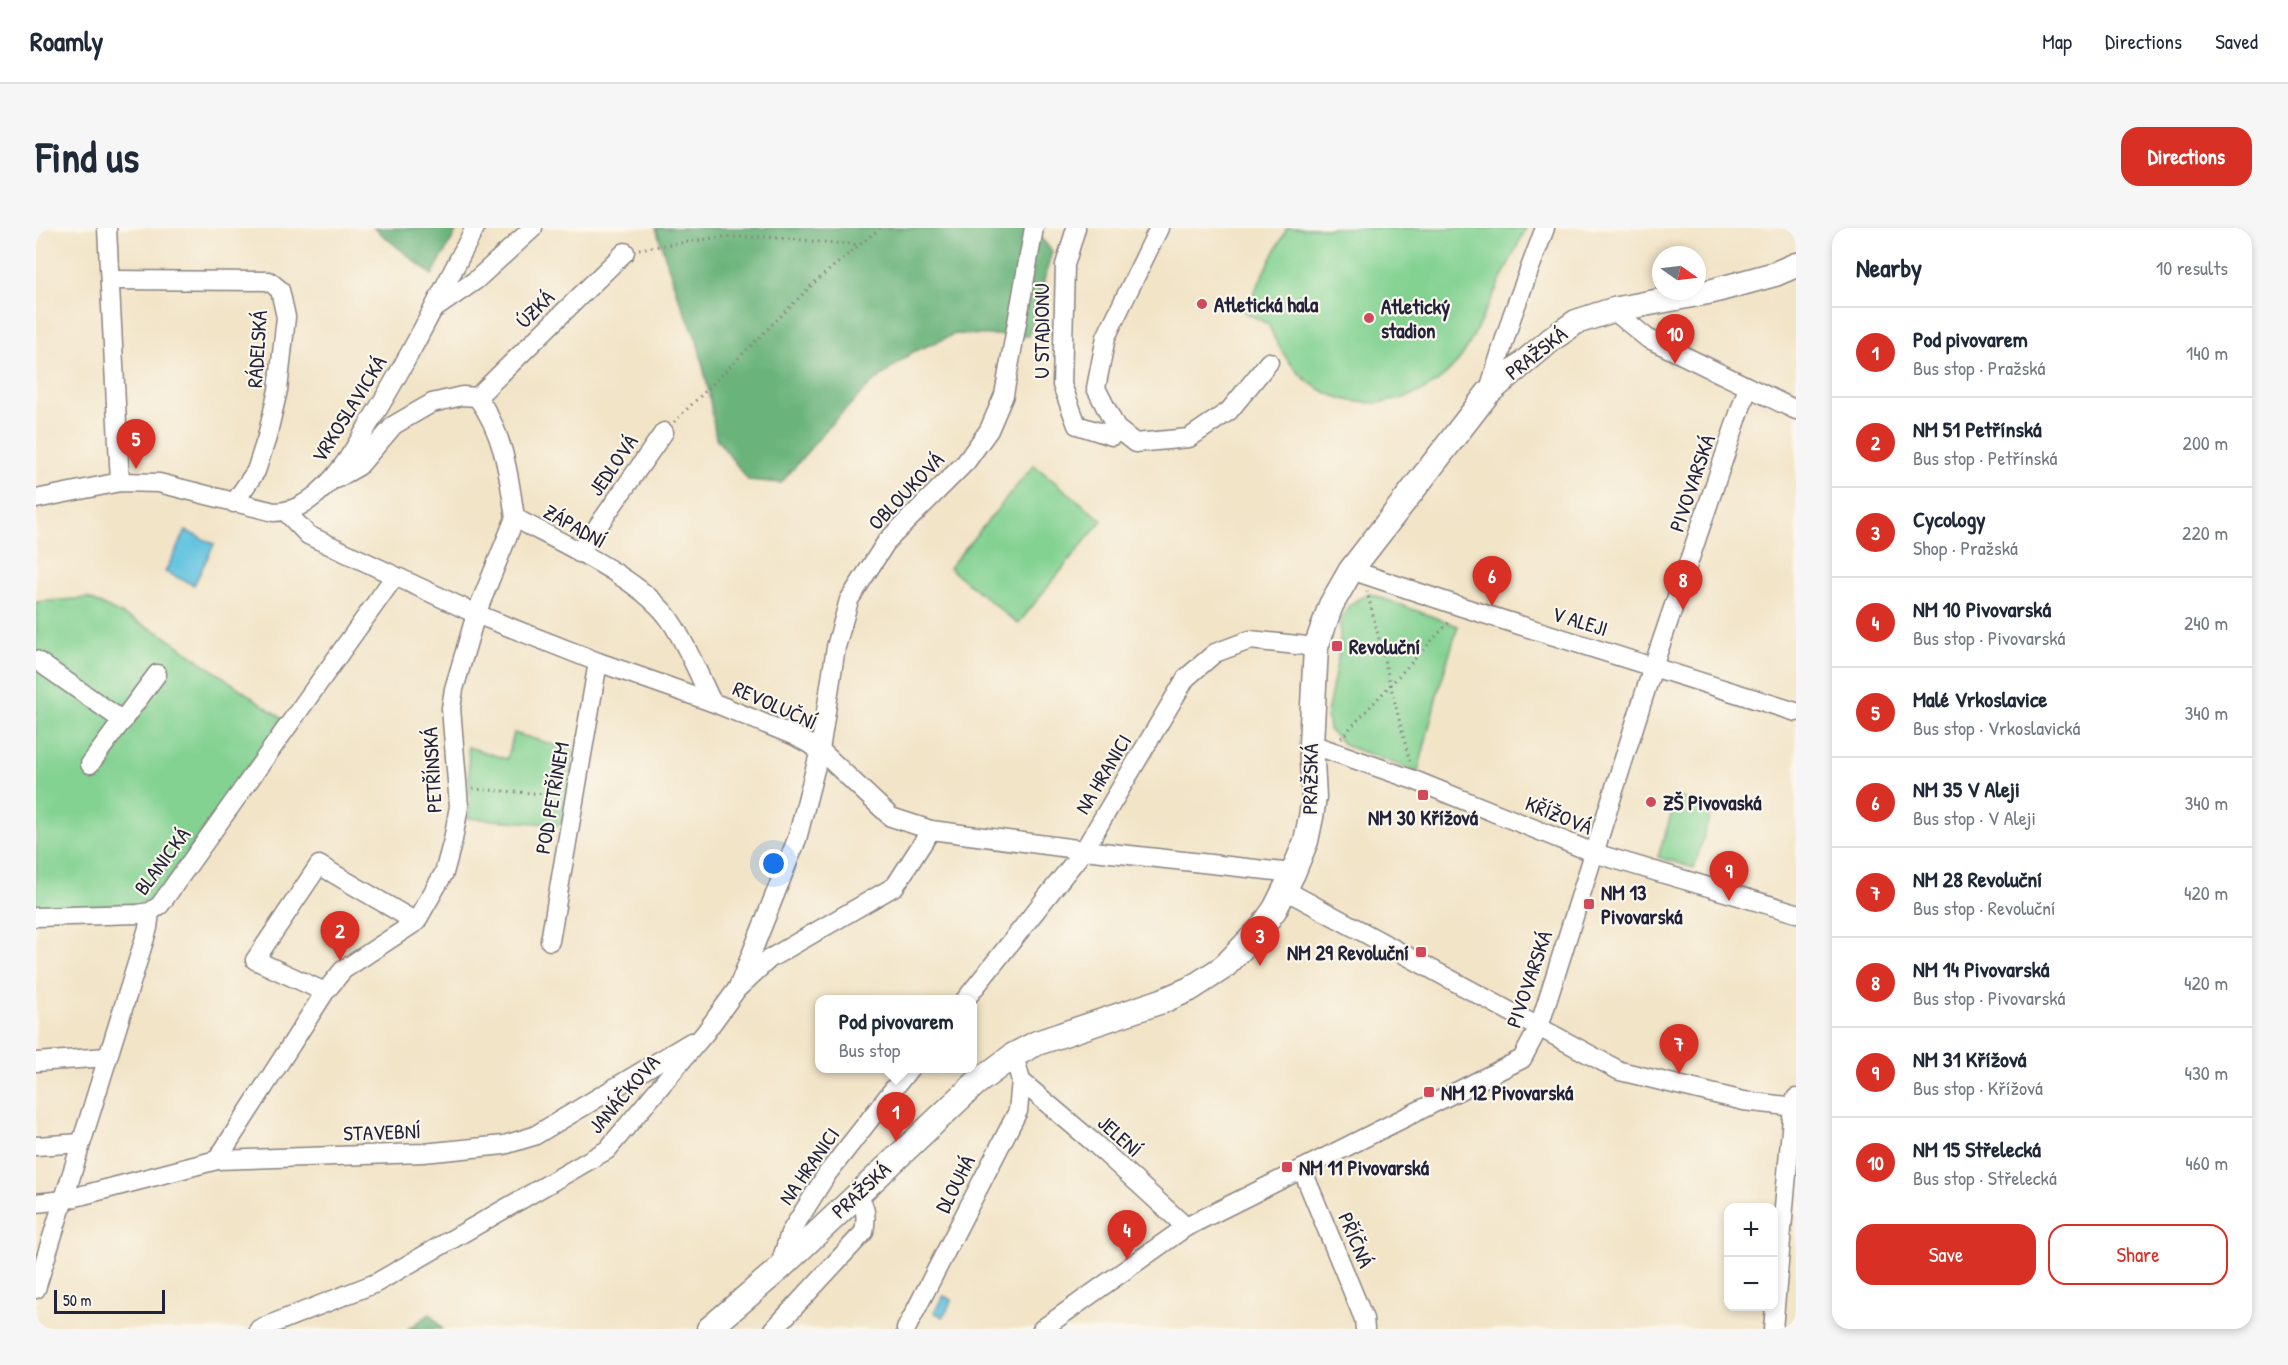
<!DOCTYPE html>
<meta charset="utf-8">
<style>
:root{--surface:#fff;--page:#f6f6f7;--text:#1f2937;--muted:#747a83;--line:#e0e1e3;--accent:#d93025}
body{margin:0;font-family:"Patrick Hand",sans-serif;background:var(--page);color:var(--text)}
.controls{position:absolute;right:18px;bottom:18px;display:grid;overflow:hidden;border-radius:12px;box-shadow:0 3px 9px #0003}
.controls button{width:54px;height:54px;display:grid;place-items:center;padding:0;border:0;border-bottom:2px solid var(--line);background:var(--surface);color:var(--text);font:30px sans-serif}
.compass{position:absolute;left:1616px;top:18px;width:54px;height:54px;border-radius:50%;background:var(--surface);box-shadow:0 3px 9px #0003;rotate:104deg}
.scale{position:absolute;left:18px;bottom:15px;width:111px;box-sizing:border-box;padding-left:6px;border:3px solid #22223b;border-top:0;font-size:16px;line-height:21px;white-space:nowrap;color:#22223b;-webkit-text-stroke:4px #fbf7ec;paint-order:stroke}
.you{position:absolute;left:738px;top:636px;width:21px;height:21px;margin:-15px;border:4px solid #fff;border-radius:50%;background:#1a73e8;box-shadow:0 0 0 9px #1a73e833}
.badge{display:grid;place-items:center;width:39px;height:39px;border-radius:50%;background:var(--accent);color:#fff;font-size:20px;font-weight:700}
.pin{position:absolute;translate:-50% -50px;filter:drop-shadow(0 2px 3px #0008)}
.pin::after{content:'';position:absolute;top:32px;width:21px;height:18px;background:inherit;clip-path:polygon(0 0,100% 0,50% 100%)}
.popup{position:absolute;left:779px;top:767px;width:162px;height:78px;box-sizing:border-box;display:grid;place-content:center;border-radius:12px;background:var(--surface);filter:drop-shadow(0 2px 4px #0005);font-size:20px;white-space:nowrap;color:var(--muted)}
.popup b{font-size:22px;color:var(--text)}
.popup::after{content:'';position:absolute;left:50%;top:100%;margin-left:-12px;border:12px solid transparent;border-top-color:var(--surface)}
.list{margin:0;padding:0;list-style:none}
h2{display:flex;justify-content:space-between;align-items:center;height:78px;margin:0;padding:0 24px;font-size:26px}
h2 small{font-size:20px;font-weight:400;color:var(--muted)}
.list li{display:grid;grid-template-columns:39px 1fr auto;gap:18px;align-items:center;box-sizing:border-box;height:90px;padding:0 24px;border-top:2px solid var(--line)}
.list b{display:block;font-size:22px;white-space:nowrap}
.list p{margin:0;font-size:20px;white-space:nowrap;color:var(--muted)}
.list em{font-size:20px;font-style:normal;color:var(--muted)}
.actions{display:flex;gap:12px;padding:18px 24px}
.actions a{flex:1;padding:14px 0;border:2px solid var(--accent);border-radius:18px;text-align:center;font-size:21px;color:var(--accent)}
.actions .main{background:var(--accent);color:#fff}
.map{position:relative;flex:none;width:1760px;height:1101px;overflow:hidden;border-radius:18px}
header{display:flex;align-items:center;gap:36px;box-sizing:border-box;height:84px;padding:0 30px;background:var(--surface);border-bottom:2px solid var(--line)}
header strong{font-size:28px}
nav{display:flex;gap:33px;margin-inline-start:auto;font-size:21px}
.intro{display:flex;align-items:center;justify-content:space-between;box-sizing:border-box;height:144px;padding:0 36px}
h1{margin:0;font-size:42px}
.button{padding:15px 27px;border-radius:18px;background:var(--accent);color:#fff;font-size:21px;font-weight:700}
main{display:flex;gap:36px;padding:0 36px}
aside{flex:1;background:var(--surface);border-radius:18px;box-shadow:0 3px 9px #0003}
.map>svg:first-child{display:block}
</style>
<header>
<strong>Roamly</strong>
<nav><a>Map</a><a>Directions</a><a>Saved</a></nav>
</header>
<div class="intro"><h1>Find us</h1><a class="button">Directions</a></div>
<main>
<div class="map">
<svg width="1760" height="1101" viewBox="0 0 1760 1101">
<rect width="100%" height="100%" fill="#fbf7ec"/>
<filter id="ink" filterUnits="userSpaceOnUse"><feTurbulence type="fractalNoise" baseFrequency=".0167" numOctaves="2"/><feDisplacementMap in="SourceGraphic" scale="12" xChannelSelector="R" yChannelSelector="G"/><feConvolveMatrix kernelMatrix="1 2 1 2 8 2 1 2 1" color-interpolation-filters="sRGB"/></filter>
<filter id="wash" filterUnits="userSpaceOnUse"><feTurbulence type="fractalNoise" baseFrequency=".008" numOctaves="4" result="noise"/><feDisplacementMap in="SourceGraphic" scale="24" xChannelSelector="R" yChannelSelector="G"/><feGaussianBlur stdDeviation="1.35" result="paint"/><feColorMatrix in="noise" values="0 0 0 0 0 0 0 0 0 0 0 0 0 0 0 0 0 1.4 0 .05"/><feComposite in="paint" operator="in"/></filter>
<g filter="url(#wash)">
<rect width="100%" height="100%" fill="#f2e4c7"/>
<g fill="#83d292" stroke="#527a66" stroke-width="1.5">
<path d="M1251,0H1490C1478,25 1466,49 1454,74C1443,95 1434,120 1418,138C1392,168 1349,181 1311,172C1269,161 1248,134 1232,96L1208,84Z"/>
<path d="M998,237L1066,292L982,396L913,340Z"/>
<path d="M1332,365L1422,398L1401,467L1382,544L1308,517L1293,502L1291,486L1304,420V394L1313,377Z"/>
<path d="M52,370L124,405L247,491L120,669L101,677L0,679V374Z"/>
<path d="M478,505L539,523L526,597L432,590L434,570L432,519L471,531Z"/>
<path d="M1641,568L1676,581L1658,640L1622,629Z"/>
</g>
<g fill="#6ab47c" stroke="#466b5c" stroke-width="1.5">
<path d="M338,0H422L396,47Z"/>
<path d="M620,0H990L997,1L1016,23L993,108L919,106L877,124L834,157L795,196L745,255L712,252L680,210L672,160L661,112L641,66Z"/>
<path d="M394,1086L406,1101H372Z"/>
</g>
<g fill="#62c3e0" stroke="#42728e" stroke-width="1.5">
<path d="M150,303L178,316L158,357L129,344Z"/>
<path d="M908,1068L916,1072L907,1089L898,1084Z"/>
</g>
</g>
<g filter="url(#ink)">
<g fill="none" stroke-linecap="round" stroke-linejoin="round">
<g stroke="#8a8381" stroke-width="21">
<g id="minor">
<path d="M71,0L84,254"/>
<path d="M1040,0L1029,37L1026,157L1041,197L1076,208L1080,200"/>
<path d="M1123,0L1070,109L1060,160L1080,200L1099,215L1153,210L1193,183L1233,134"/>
<path d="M75,52L233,53L244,62L250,89L242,162L231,209L220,243L198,275"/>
<path d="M398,81L440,52L497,0"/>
<path d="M1577,82L1611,110L1760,182"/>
<path d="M1452,165L1476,88L1509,0"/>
<path d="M441,169L589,24"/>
<path d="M300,251L323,238L358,197L396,175L426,168L441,169C468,205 473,248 479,290"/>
<path d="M0,271L84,254L123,255L238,284C250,284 262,280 272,273C300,254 318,222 334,194C373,131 405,65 439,0"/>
<path d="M250,284L272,307L440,386L562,434L676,474L759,508L784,522L855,589L895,602L1048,622L1257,645"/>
<path d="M479,290C525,315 609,352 636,395C652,419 663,448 676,474"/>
<path d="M543,325L628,204"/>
<path d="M1315,342L1426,379L1760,484"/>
<path d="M0,432L87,493"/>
<path d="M1275,516L1378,552L1558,625L1760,685"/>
<path d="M54,536L121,446"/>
<path d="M1249,662L1584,843L1708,873L1760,879"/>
<path d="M0,689L102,686L114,684L124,677L359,348"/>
<path d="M514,713L562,434"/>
<path d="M703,757L761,611L784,522L800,419L813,372L851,313L930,234L953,202L968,167L998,0"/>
<path d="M289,764L219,732L283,637L380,694"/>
<path d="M929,772L1048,622L1150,450L1179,425L1214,412L1280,419"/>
<path d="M0,834L71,829"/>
<path d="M985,853L1058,915L1150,999"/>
<path d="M0,918L45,915"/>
<path d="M181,932L289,764L307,742L380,694L408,645L417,612L423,578L415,480L418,461L440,386L479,290"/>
<path d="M1266,941L1328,1091L1329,1101"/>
<path d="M0,975L28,972L181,932L387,925L468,917L498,908L655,814"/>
<path d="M743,1040L754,1005L791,946L874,840"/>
<path d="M0,1061L112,700L114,684"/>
<path d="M223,1101L340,1055L571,922L669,805L701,761L733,731L859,658L895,602"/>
<path d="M738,1101L828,1004C831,988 830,979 821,966"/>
<path d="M870,1101L982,883L985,853L978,827"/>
<path d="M1006,1101L1150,999L1486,831L1503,799L1617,439L1712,159"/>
<path d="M1737,1101L1757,879L1760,870"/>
</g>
</g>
<g stroke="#8a8381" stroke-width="27">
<path id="major" d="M673,1101L743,1041L939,856L978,827L1001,815L1126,773L1154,761L1188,739L1227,698L1239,681L1257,645L1270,613L1275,589L1278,569L1275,516L1280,419L1295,377L1315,342L1452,165L1516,111L1540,94L1577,82L1677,63L1739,46L1760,37"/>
</g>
<g stroke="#8a8381" stroke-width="3" stroke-dasharray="1.5 4.5" stroke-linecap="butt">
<path d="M603,21L685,9H730L822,17"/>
<path d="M638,194L779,54L844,0"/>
<path d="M1331,363L1374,535"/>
<path d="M1305,510L1415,392"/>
<path d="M437,561L511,566L520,551L526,552"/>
<path d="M856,886L869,898"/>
</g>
<use href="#minor" stroke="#fff" stroke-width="18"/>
<use href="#major" stroke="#fff" stroke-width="24"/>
</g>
</g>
<g fill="#d1495b" stroke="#fbf7ec" stroke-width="2">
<circle cx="1166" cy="76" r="6"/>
<circle cx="1333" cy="90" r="6"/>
<rect x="1295" y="412" width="12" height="12" rx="3"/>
<rect x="1381" y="561" width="12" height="12" rx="3"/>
<circle cx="1615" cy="574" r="6"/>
<rect x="1547" y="670" width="12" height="12" rx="3"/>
<rect x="1379" y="718" width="12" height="12" rx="3"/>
<rect x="1387" y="858" width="12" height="12" rx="3"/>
<rect x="1245" y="933" width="12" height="12" rx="3"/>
</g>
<g text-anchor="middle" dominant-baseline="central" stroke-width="4.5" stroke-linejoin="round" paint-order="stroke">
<g font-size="21" font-weight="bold" fill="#22223b" stroke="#fbf7ec" text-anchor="start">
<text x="1178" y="76">Atletická hala</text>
<text x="1345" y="78">Atletický<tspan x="1345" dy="24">stadion</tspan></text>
<text x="1313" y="418">Revoluční</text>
<text x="1627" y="574">ZŠ Pivovaská</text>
<text x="1387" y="589" text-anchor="middle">NM 30 Křížová</text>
<text x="1565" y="664">NM 13<tspan x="1565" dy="24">Pivovarská</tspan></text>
<text x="1373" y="724" text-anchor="end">NM 29 Revoluční</text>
<text x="1405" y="864">NM 12 Pivovarská</text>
<text x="1263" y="939">NM 11 Pivovarská</text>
</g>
<g font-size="21" fill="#22223b" stroke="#fbf7ec">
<text transform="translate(499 81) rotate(-45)">ÚZKÁ</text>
<text transform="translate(1005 103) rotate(-90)">U STADIONU</text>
<text transform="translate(221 121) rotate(-86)">RÁDELSKÁ</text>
<text transform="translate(1500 125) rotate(-38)">PRAŽSKÁ</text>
<text transform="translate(313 181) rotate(-58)">VRKOSLAVICKÁ</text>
<text transform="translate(577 237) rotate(-55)">JEDLOVÁ</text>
<text transform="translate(1656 255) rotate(-71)">PIVOVARSKÁ</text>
<text transform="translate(870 263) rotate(-46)">OBLOUKOVÁ</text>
<text transform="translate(539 298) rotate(29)">ZÁPADNÍ</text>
<text transform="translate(1544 393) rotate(17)">V ALEJI</text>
<text transform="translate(739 477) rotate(24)">REVOLUČNÍ</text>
<text transform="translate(396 542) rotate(-93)">PETŘÍNSKÁ</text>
<text transform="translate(1067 546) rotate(-59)">NA HRANICI</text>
<text transform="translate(1274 551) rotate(-89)">PRAŽSKÁ</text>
<text transform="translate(516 570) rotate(-80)">POD PETŘÍNEM</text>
<text transform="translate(1523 587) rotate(22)">KŘÍŽOVÁ</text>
<text transform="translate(126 633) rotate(-53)">BLANICKÁ</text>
<text transform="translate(1493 751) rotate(-71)">PIVOVARSKÁ</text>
<text transform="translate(588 866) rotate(-49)">JANÁČKOVA</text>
<text transform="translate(346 904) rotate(-2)">STAVEBNÍ</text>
<text transform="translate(1084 908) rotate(42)">JELENÍ</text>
<text transform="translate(773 938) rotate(-55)">NA HRANICI</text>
<text transform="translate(919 956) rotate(-63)">DLOUHÁ</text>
<text transform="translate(825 962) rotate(-43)">PRAŽSKÁ</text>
<text transform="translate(1320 1012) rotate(67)">PŘÍČNÁ</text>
</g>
</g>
</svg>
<div class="controls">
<button>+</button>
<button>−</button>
</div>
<svg class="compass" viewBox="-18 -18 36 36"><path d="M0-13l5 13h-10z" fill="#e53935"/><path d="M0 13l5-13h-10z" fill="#747a83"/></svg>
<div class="scale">50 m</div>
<div class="you"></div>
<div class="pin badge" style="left:860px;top:914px">1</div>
<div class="popup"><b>Pod pivovarem</b>Bus stop</div>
<div class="pin badge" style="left:304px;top:733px">2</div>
<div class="pin badge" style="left:1224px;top:738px">3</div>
<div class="pin badge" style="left:1091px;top:1032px">4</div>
<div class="pin badge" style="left:100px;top:241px">5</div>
<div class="pin badge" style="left:1456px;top:378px">6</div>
<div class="pin badge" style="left:1643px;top:846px">7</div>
<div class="pin badge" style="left:1647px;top:382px">8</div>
<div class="pin badge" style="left:1693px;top:673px">9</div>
<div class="pin badge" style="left:1639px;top:136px">10</div>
</div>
<aside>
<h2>Nearby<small>10 results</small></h2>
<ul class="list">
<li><span class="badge">1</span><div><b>Pod pivovarem</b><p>Bus stop · Pražská</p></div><em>140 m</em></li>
<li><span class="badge">2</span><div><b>NM 51 Petřínská</b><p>Bus stop · Petřínská</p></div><em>200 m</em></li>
<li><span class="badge">3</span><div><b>Cycology</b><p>Shop · Pražská</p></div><em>220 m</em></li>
<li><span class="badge">4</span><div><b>NM 10 Pivovarská</b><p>Bus stop · Pivovarská</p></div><em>240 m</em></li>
<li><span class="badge">5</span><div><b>Malé Vrkoslavice</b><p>Bus stop · Vrkoslavická</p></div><em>340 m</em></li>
<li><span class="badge">6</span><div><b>NM 35 V Aleji</b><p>Bus stop · V Aleji</p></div><em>340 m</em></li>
<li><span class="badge">7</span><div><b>NM 28 Revoluční</b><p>Bus stop · Revoluční</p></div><em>420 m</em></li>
<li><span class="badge">8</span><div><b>NM 14 Pivovarská</b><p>Bus stop · Pivovarská</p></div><em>420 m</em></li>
<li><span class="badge">9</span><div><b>NM 31 Křížová</b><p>Bus stop · Křížová</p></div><em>430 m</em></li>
<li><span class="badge">10</span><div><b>NM 15 Střelecká</b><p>Bus stop · Střelecká</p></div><em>460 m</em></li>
</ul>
<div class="actions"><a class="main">Save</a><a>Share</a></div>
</aside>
</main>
